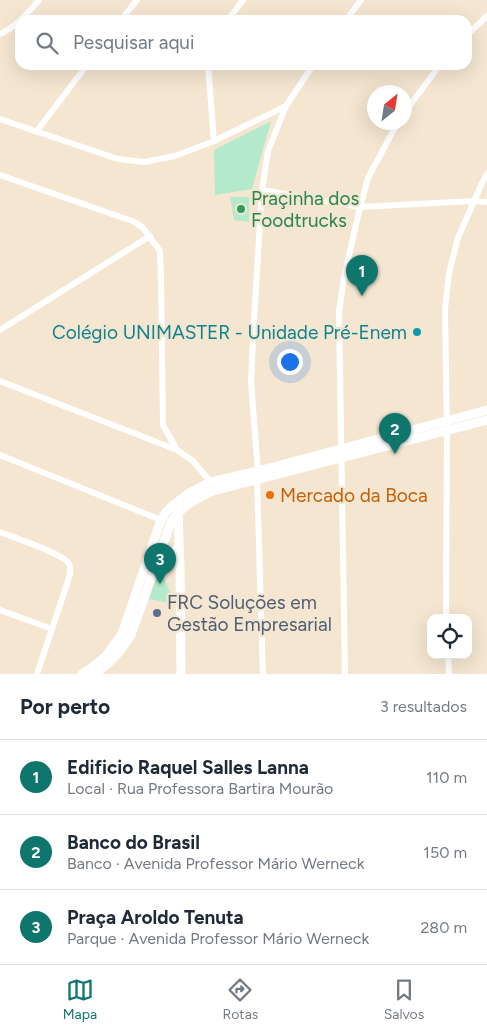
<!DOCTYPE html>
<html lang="pt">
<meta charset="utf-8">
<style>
:root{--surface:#fff;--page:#f6f6f7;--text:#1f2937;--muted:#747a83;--line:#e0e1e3;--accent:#0f766e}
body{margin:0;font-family:Figtree,sans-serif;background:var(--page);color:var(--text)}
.controls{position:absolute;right:15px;bottom:15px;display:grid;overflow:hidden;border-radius:10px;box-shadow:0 5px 20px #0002}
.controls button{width:45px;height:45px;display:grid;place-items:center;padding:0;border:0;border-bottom:1px solid var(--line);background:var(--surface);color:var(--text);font:25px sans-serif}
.compass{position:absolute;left:367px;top:85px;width:45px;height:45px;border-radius:50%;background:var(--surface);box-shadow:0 5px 20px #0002;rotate:30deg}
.you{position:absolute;left:289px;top:361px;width:18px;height:18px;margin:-12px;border:4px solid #fff;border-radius:50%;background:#1a73e8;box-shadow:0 0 0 8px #1a73e833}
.badge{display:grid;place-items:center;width:32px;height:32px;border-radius:50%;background:var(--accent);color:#fff;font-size:16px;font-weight:700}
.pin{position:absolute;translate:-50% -41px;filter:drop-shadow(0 1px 2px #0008)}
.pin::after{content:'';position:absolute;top:26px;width:18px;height:15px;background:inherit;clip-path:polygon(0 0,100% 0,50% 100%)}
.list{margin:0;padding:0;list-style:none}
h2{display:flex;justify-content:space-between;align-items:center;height:65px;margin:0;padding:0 20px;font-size:21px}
h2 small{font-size:16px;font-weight:400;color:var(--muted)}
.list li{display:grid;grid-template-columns:32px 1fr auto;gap:15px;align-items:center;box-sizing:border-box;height:75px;padding:0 20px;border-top:1px solid var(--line)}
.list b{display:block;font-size:19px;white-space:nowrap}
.list p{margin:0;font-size:16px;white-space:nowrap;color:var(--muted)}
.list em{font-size:16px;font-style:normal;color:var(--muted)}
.icon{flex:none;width:28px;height:28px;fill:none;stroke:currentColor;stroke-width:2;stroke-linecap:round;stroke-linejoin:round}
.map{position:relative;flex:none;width:487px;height:674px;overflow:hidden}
.search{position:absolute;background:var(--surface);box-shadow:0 5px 20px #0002;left:15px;right:15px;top:15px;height:55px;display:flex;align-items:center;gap:12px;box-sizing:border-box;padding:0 18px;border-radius:15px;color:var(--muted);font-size:19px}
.sheet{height:290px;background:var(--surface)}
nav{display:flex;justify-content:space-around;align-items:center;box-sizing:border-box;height:70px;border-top:1px solid var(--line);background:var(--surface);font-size:14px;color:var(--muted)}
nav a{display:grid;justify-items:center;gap:2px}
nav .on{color:var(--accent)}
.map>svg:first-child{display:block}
</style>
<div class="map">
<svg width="487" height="674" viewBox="0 0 487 674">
<rect width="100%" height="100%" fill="#f4e6d0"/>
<g fill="#b4e9cb">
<path d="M271,121L252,189L215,195L214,150Z"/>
<path d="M230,197H249V222L234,220Z"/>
<path d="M159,569L176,604L149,599Z"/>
</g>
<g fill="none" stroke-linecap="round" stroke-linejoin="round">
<g stroke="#fff" stroke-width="6">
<path d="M121,20L137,0"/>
<path d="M228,20L243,0"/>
<path d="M346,20L361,0"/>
<path d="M0,34C16,27 28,13 39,0"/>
<path d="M467,35L487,16"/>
<path d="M208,65L214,141"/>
<path d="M404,113L440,65"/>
<path d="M0,119L118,159L144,162L175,156L214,141L286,106"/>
<path d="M36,132L87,65"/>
<path d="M0,175L135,222L143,228L160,251L161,277L163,425L177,450"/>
<path d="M262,190L360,207L474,201L487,202"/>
<path d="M0,330L150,236"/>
<path d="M0,381L177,450L193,461L211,482"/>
<path d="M0,455L161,520"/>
<path d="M0,532C12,537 65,554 69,564C72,570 69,578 67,584L37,674"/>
<path d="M0,610L52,629"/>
<path d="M446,618L447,430L445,309L449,273L458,238L482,183L487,174"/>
<path d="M448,655L449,674"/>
<path d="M263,674L257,480L258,471L251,382L254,319L262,190L268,151L286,106L313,65"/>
<path d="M345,674L339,312L344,277L360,207L368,178L398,122"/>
</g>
<g stroke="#fff" stroke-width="9">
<path d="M178,512L180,566L181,674"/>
<path d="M157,554L159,556L179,549"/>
<path d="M82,674L94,666L106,656L122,634L161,520L166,512L172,506L189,493L211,482L258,471L487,410"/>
<path d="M95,674C112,661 120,653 131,635L171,522C183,505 194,500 213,491L487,420"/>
</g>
</g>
<circle fill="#2e9e5b" stroke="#f4e6d0" stroke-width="2" cx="241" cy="209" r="5"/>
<circle fill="#0f9aa8" stroke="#f4e6d0" stroke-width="2" cx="417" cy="332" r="5"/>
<circle fill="#e8710a" stroke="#f4e6d0" stroke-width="2" cx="270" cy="495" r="5"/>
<circle fill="#5c6f8a" stroke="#f4e6d0" stroke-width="2" cx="157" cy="613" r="5"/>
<g text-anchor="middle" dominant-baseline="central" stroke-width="4.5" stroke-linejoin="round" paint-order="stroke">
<g font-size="19" fill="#27864d" stroke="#f4e6d0" text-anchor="start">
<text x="251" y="198">Praçinha dos<tspan x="251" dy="22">Foodtrucks</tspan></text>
</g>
<g font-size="19" fill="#0d838f" stroke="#f4e6d0" text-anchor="end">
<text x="407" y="332">Colégio UNIMASTER - Unidade Pré-Enem</text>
</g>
<g font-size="19" fill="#c56008" stroke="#f4e6d0" text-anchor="start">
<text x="280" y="495">Mercado da Boca</text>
</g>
<g font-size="19" fill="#4e5e75" stroke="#f4e6d0" text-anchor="start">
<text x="167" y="602">FRC Soluções em<tspan x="167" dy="22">Gestão Empresarial</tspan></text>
</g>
</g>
</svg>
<div class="controls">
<button><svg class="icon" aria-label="locate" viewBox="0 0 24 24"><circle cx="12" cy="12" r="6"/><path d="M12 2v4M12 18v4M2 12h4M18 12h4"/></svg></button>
</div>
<svg class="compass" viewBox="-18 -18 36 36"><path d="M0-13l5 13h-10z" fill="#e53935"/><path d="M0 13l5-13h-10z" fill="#747a83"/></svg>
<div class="you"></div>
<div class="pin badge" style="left:362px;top:296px">1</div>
<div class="pin badge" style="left:395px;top:454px">2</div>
<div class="pin badge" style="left:160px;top:584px">3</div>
<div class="search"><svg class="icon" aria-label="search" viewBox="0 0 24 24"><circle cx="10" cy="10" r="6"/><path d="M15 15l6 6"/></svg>Pesquisar aqui</div>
</div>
<section class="sheet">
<h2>Por perto<small>3 resultados</small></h2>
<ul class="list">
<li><span class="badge">1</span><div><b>Edificio Raquel Salles Lanna</b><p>Local · Rua Professora Bartira Mourão</p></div><em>110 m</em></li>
<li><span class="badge">2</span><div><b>Banco do Brasil</b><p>Banco · Avenida Professor Mário Werneck</p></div><em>150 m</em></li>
<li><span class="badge">3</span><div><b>Praça Aroldo Tenuta</b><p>Parque · Avenida Professor Mário Werneck</p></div><em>280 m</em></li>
</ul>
</section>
<nav>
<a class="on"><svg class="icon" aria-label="map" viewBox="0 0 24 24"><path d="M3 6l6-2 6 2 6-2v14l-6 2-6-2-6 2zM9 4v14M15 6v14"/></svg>Mapa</a>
<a><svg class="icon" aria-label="directions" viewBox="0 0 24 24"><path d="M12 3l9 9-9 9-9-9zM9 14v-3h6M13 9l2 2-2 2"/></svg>Rotas</a>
<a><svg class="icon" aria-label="saved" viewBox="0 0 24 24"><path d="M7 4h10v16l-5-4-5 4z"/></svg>Salvos</a>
</nav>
